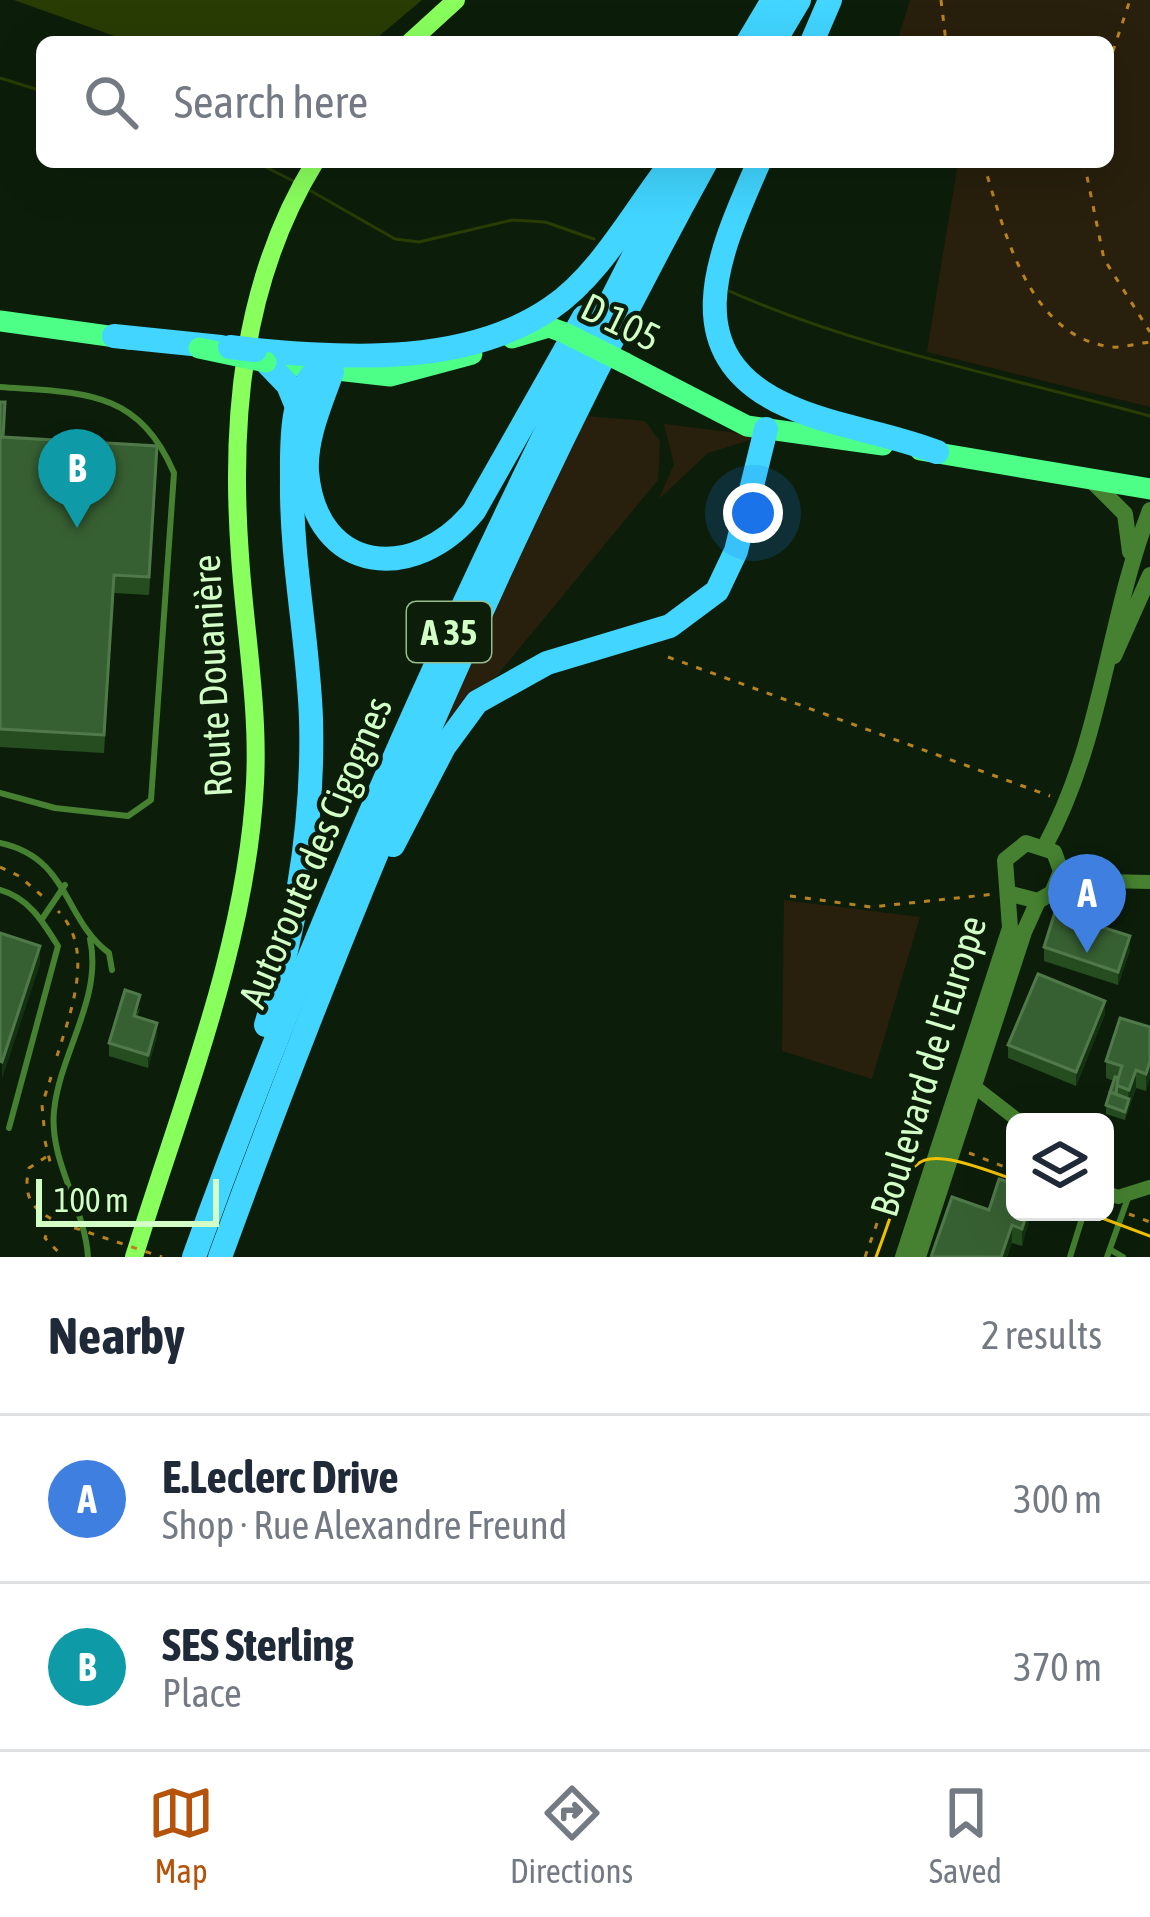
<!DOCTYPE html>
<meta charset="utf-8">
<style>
:root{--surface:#fff;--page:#f6f6f7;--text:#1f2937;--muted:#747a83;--line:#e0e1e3;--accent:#b45309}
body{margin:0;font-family:"Asap Condensed",sans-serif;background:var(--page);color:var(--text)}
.controls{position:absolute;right:36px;bottom:36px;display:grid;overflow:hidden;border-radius:18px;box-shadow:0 12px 48px #0002}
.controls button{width:108px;height:108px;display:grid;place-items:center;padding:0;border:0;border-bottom:3px solid var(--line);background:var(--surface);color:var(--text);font:60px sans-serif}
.scale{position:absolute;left:36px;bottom:30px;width:183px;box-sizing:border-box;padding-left:12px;border:6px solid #d1ffc6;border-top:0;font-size:33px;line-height:42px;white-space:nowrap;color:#d1ffc6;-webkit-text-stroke:9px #0c1e0a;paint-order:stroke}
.you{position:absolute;left:753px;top:513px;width:42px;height:42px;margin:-30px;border:9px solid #fff;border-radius:50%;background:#1a73e8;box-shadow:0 0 0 18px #1a73e833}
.badge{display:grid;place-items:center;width:78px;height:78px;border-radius:50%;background:var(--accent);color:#fff;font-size:39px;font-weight:700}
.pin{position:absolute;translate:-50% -99px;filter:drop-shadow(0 3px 6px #0008)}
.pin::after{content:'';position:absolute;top:63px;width:42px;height:36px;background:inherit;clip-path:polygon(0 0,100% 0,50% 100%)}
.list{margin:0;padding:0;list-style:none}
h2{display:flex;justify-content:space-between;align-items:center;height:156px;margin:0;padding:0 48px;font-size:51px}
h2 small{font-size:39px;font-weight:400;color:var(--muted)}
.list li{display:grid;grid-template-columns:78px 1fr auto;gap:36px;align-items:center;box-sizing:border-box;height:168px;padding:0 48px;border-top:3px solid var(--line)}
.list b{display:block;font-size:45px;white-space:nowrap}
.list p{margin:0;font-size:39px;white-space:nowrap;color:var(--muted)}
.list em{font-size:39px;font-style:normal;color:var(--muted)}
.icon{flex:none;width:66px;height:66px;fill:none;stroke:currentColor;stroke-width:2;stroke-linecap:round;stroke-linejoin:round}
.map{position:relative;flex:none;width:1150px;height:1257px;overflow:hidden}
.search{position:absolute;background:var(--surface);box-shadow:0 12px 48px #0002;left:36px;right:36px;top:36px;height:132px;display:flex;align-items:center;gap:30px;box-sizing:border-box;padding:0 42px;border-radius:18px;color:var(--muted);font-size:45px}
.sheet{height:492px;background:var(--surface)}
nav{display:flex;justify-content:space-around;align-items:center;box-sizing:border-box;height:168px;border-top:3px solid var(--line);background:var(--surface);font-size:33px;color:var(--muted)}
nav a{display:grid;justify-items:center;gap:6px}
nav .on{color:var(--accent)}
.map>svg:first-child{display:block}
</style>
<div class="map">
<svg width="1150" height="1257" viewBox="0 0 1150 1257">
<rect width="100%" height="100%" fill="#0c1e0a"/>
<g fill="#281f0c">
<path d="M910,0H1150V407L927,352L958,162H1108V42H897Z"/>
<path d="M586,416L645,421L660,441L658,480L500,672L409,797Z"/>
<path d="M664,424L763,436L708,453L659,499L674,464Z"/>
<path d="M784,900L920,917L872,1079L782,1051Z"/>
</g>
<path fill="#293c04" d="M14,0H422L372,42H131Z"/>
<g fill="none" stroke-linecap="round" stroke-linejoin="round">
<g stroke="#293c04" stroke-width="3">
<path d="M0,78L42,91"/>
<path d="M256,162L297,183"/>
<path d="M311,191L395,239L419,242L512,220L545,222L594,239"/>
<path d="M729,291C863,350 1009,377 1150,416"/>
</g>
<g stroke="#b88221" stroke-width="3" stroke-dasharray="6 9" stroke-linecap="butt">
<path d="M941,0L946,42"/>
<path d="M1108,66L1130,0"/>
<path d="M983,162C1004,228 1027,337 1112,347C1123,348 1139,343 1150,342"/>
<path d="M1084,162L1104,259L1150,332"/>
<path d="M668,657L1050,796"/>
<path d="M0,867L19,876L47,900"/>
<path d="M790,896L871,907L995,894"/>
<path d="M57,1056C70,1014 96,949 58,911"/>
<path d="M44,1126L42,1105L51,1077"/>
<path d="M45,1141L51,1166"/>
<path d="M969,1153L1015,1171"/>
<path d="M46,1157L29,1168C22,1198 33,1211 60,1223"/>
<path d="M1129,1214L1150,1222"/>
<path d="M51,1221L45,1238L63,1257"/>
<path d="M865,1257L896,1170L925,1145"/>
</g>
<g stroke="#458130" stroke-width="6">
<path d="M0,387C80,393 138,388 174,473L151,800L128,816L55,808L0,793"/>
<path d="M0,843C70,858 63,919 109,953L112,970"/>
<path d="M0,890C29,898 43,922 58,946L9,1128"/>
<path d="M42,919L65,885"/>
<path d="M1111,1250L1123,1257"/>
<path d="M88,1257C85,1207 49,1162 54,1111C60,1052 103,998 90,939"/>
<path d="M1070,1257L1084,1212"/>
<path d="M1107,1257L1129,1195"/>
</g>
<g stroke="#458130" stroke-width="14">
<path d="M1060,880L1150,882"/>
<path d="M975,1087L1020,1122"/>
<path d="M1105,1192L1118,1197L1150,1187"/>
</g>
<g stroke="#458130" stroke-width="16">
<path d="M1090,479L1125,514L1130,552"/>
<path d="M1114,656L1150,575"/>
<path d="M1045,846C1103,739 1107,621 1150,510"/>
<path d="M903,1257L1010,928L1005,860L1026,843L1054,852L1061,871L1052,893L1038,901L1011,894"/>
<path d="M918,1257L1024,932L1038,901"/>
</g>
<g stroke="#89ff5d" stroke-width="18">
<path d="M410,42L456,0"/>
<path d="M134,1257C181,1104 247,944 255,783C259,707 245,632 240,556C230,420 242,281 315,162"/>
</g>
<g stroke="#4dff87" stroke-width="21">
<path d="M0,321L130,339"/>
<path d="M512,338L549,327L565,333"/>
<path d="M266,362L390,376L472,354"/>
<path d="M625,363L747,426L883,445"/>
<path d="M920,450L1150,489"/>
</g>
<g stroke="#41d5ff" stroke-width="24">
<path d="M748,42L773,0"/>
<path d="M774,42L799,0"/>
<path d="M812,42L830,0"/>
<path d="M759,162C721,249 670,354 788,406C834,427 889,433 937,452"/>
<path d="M114,336L221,347"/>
<path d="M255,350C350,359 468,365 551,308C597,277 630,218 663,174"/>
<path d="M266,362L288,385L297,407"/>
<path d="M332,372C321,403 305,438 307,472C316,575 415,584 474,511L584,317"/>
<path d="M393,845L444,747L477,702L547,663L670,626L717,591L736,551L766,429"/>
<path d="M266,1025C296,927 314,821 311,718C308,638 291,561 292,481C292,447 289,391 319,369"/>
<path d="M194,1257C330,879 497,518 682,162"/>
<path d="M220,1257C357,881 513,513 706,162"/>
</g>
<g stroke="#f1c100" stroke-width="3">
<path d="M1086,1212L1150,1236"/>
<path d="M876,1257C915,1154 900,1138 1015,1180"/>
</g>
<path stroke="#b88221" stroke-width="3" stroke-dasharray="6 9" stroke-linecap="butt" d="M60,1223L162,1257"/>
<g stroke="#4dff87" stroke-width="21">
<path d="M565,333L625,363"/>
<path d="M199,348L266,362"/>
</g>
<path stroke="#41d5ff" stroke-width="24" d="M230,347L255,350"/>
</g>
<g fill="#254d20">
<path d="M0,402L4,437L157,464L149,595L114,593L104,753L0,747Z"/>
<path d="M1044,947L1130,950L1118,985L1044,961Z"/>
<path d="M140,1008L137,1017L157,1036L148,1068L109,1056V1043Z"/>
<path d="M1105,1014L1076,1086L1008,1058V1045Z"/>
<path d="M1150,1027L1146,1091L1136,1088L1125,1120L1106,1114V1105L1114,1081L1106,1078V1061Z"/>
<path d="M989,1210L1031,1212L1022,1246L1012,1243L1007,1257H931Z"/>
</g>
<g fill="#133210">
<path d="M1130,936V950L1118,985V972Z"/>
<path d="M40,946V964L2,1079V1062Z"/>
<path d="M1105,1001V1014L1076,1086V1072Z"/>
<path d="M157,1023V1036L148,1068V1055Z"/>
<path d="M1150,1061V1079L1146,1091V1074Z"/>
<path d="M1136,1070V1088L1125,1120L1129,1090Z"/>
<path d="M1027,1212H1031V1215L1022,1246V1229Z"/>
<path d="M1012,1225V1243L1007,1257H1001Z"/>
</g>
<g fill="#376032" stroke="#507949" stroke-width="3">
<path d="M0,402H5L3,437L157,446L149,577L114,575L104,735L0,729Z"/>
<path d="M1055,912L1130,936L1118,972L1044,947Z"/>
<path d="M0,933L40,946L2,1062L0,1061Z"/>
<path d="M1038,974L1105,1001L1076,1072L1008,1045Z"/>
<path d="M125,990L140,995L134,1016L157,1023L148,1055L109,1043Z"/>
<path d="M1120,1018L1150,1027V1061L1146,1074L1136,1070L1129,1090L1116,1085L1122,1066L1106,1061Z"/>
<path d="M1115,1077L1118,1078L1116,1094L1110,1092Z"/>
<path d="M1110,1092L1129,1099L1125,1112L1106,1105Z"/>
<path d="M999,1179L1015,1184V1212H1027L1022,1229L1012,1225L1001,1257H931L952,1197L989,1210Z"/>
</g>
<g text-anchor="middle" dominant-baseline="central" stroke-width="9" stroke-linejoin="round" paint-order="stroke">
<rect fill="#0c1e0a" stroke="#96bc8e" stroke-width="3" x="407" y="602" width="84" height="60" rx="9"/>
<g font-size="36" font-weight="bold" fill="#d1ffc6">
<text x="449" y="632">A 35</text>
</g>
<g font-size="39" fill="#d1ffc6" stroke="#0c1e0a">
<text transform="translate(621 322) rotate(26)">D 105</text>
<text transform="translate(212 676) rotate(-93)">Route Douanière</text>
<text transform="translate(315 852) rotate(-67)">Autoroute des Cigognes</text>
<text transform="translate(928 1066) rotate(-73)">Boulevard de l'Europe</text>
</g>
</g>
</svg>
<div class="controls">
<button><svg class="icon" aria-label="layers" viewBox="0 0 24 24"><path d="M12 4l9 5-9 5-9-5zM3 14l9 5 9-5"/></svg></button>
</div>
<div class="scale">100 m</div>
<div class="you"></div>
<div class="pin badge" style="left:1087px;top:953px;background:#3f7fe0">A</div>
<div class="pin badge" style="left:77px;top:528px;background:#0f9aa8">B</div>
<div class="search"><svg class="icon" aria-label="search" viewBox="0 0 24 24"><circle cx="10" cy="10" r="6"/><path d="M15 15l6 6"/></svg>Search here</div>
</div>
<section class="sheet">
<h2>Nearby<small>2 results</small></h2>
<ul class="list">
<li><span class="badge" style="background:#3f7fe0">A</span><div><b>E.Leclerc Drive</b><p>Shop · Rue Alexandre Freund</p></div><em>300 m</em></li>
<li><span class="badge" style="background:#0f9aa8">B</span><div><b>SES Sterling</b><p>Place</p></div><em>370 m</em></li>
</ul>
</section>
<nav>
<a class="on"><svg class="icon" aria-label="map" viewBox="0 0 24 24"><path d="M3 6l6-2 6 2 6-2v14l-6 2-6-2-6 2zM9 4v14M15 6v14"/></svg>Map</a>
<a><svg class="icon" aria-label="directions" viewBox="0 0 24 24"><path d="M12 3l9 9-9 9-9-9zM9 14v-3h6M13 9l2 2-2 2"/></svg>Directions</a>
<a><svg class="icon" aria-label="saved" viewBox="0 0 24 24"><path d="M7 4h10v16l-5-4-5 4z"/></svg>Saved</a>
</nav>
